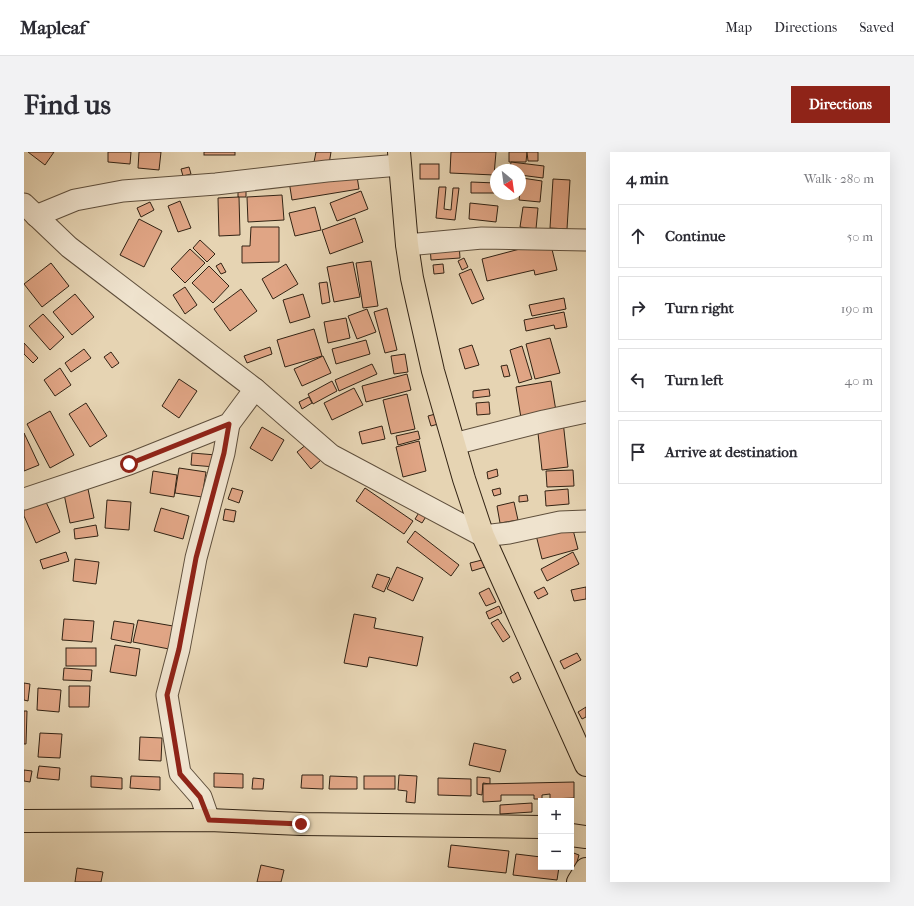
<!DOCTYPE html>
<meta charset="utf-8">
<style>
:root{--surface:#fff;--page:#f2f2f3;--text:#2b2b33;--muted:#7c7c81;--line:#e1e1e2;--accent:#8f2418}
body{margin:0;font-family:"IM FELL French Canon",serif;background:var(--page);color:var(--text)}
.controls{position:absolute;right:12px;bottom:12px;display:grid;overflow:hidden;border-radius:0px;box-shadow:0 4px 16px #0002}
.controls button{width:36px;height:36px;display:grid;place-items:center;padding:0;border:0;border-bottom:1px solid var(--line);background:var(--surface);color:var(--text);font:20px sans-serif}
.compass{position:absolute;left:466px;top:12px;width:36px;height:36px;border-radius:50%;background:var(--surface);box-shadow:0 4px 16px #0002;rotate:151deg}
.stop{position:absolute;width:12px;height:12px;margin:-9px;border:3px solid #8f2418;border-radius:50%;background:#fff}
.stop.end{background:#8f2418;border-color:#fff;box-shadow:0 1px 4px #0008}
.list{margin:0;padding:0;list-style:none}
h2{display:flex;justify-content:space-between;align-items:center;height:52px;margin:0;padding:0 16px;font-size:17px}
h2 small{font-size:13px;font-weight:400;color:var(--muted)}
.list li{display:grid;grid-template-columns:26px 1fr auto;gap:12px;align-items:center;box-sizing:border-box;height:64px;margin:0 8px 8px;padding:0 8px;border:1px solid var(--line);border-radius:0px}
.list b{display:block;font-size:15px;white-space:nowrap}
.list em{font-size:13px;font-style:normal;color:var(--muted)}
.icon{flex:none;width:22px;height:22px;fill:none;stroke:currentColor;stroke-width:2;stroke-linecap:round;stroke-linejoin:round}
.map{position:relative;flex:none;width:562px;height:730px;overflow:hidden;border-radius:0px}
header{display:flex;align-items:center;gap:24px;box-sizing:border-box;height:56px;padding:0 20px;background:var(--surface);border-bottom:1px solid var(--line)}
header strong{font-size:19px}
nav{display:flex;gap:22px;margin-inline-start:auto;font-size:14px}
.intro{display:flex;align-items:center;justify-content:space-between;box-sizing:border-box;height:96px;padding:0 24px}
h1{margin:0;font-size:28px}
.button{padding:10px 18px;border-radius:0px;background:var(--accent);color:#fff;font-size:14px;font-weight:700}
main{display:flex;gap:24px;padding:0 24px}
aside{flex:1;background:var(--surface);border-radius:0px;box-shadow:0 4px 16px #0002}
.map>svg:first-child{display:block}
</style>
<header>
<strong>Mapleaf</strong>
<nav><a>Map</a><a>Directions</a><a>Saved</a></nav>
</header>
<div class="intro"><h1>Find us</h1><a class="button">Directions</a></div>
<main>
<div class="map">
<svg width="562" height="730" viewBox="0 0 562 730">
<rect width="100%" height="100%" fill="#e6d4b3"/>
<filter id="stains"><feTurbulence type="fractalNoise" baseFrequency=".005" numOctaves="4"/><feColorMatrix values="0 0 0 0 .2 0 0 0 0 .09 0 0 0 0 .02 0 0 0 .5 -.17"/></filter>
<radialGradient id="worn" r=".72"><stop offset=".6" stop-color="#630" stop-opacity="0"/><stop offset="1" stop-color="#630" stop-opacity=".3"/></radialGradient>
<g fill="#e0a585" stroke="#322314">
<path d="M4,0H30L21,13Z"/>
<path d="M84,0H107L106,12L84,10Z"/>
<path d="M115,0H137L135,18L114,16Z"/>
<rect x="180" y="0" width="31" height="3"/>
<path d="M292,0H307L305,12L290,10Z"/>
<path d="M427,0H472L470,23L426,21Z"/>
<path d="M485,0H503L502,10H485Z"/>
<path d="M503,0H514V9H504Z"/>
<path d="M487,10L520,14L519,26L496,23V18H486Z"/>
<rect x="396" y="12" width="19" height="15"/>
<path d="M165,15L167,22L159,24L157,17Z"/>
<path d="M332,18L335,37L268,48L265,29Z"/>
<path d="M498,26L518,29L516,50L495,48Z"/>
<path d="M529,27L546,28L543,77L526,76Z"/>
<path d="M447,30L472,31V41H447Z"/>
<rect x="214" y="32" width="8" height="13"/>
<path d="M415,35H422L420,57L427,58L429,36H435L431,68L412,66Z"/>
<path d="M337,39L344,57L313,69L306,51Z"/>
<path d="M258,43L260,68L224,70L223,45Z"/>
<path d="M215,45L216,83L195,84L194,46Z"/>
<path d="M156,49L167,76L154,80L144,54Z"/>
<path d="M126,50L130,58L117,65L113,56Z"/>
<path d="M446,51L474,54L472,70L445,67Z"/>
<path d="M291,55L297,78L271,84L265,61Z"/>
<path d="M499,55L514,56L512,77L496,75Z"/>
<path d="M331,66L339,90L306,102L298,78Z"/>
<path d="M115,67L138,79L120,115L96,103Z"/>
<path d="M227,75H255V110L218,111V94H226Z"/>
<path d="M176,88L191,102L183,110L169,96Z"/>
<path d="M526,89L533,118L511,123L510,118L463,129L458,107Z"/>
<path d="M435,91L436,106L407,108L406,94Z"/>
<path d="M166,97L181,111L161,131L147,117Z"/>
<path d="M440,106L444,115L438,118L434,109Z"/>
<path d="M347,109L354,154L339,156L332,111Z"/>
<path d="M329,110L336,145L310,150L303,115Z"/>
<path d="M27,111L45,134L18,155L0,132Z"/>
<path d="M197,111L202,120L197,122L192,114Z"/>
<path d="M262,112L274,132L249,147L238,127Z"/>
<path d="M419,112L420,121L410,122L409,113Z"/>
<path d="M185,114L205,134L189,151L168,131Z"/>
<path d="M447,117L460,147L448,152L435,122Z"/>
<path d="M303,130L306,150L298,152L295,131Z"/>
<path d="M161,135L173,153L161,162L149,143Z"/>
<path d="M217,137L233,159L206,179L190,157Z"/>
<path d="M51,142L70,165L48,183L29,160Z"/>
<path d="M279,142L286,165L266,171L259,148Z"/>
<path d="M540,146L542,157L508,164L505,153Z"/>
<path d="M363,156L373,198L361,201L350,160Z"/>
<path d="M343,157L352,180L333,187L324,164Z"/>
<path d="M540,160L543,175L531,177L530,173L502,179L500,168Z"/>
<path d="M19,162L40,185L26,198L5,174Z"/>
<path d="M322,166L326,186L304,191L300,170Z"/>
<path d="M290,177L298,204L261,215L253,188Z"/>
<path d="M526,186L536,221L511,227L502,192Z"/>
<path d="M342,188L346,202L312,212L308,197Z"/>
<path d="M0,191L14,206L9,211L0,202Z"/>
<path d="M448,193L455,213L441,217L435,197Z"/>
<path d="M498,194L508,227L495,231L486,198Z"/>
<path d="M246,195L248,202L223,211L220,204Z"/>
<path d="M60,197L67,206L47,220L41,211Z"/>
<path d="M87,200L95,211L88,216L80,205Z"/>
<path d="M381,202L384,220L370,222L367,204Z"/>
<path d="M299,204L307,221L278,234L270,217Z"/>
<path d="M348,212L353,222L315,239L311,228Z"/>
<path d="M483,213L486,224L480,225L477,214Z"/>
<path d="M36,216L47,233L31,244L20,228Z"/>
<path d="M383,222L387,238L342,250L338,234Z"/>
<path d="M155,227L173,239L155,266L138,254Z"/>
<path d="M308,229L313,239L289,252L284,242Z"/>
<path d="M527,229L532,259L497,266L492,235Z"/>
<path d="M330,236L339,253L308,268L300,251Z"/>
<path d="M465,237L466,244L449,246V239Z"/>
<path d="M383,242L391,277L367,282L359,248Z"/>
<path d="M285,245L288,251L278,257L275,250Z"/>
<path d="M465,250L466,262L453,263L452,251Z"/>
<path d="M62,251L83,284L66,295L45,262Z"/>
<path d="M26,259L50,303L26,316L3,272Z"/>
<path d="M415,261L418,271L407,274L404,264Z"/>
<path d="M539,269L544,315L518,318L513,272Z"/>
<path d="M358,274L361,287L338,292L335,280Z"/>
<path d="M238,275L260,288L248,309L226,296Z"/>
<path d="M394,279L396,287L374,293L372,284Z"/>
<path d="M0,281L15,313L0,319Z"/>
<path d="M395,289L402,319L379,325L372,295Z"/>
<path d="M283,292L297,308L287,317L273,300Z"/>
<path d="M168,301L192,303L191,315L167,313Z"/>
<path d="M155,316L182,320L178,345L151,341Z"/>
<path d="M473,317L474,324L464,327L463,320Z"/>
<path d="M549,318L550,334L523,335L522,319Z"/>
<path d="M129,319L153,323L150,345L126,341Z"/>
<path d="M208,336L219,339L215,351L204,347Z"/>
<path d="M341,336L389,369L380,382L332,349Z"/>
<path d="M476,336L477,342L470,344L468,338Z"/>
<path d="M64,337L70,366L46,371L40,342Z"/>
<path d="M544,337L545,352L522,354L521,339Z"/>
<path d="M503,343L504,349L495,350V344Z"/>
<path d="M21,348L36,380L12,391L0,364V357Z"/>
<path d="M83,348L107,350L105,378L81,376Z"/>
<path d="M490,350L494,368L476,371L473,354Z"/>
<path d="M137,356L165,364L159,387L130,379Z"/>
<path d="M201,357L212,359L210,370L199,368Z"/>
<path d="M396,359L403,363L398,371L391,367Z"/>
<path d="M72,373L74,384L51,387L50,377Z"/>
<path d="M548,374L554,397L518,407L512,383Z"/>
<path d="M391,379L435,413L427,424L383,390Z"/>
<path d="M42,400L45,409L19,417L16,408Z"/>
<path d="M549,400L555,412L523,429L517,417Z"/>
<path d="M51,407L75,410L72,432L49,429Z"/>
<path d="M458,408L461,415L448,419L446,411Z"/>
<path d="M373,415L399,426L389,449L363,437Z"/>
<path d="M353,422L366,426L360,440L348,435Z"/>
<path d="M520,435L524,442L514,447L510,440Z"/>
<path d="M562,435V447L550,449L547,438Z"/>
<path d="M465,436L472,450L462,454L455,441Z"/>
<path d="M475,454L478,461L465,467L462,460Z"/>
<path d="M330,462L352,466L350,476L399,485L393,514L345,505L343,515L320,511Z"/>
<path d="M40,467L70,469L68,490L38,488Z"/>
<path d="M474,467L486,485L479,490L467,471Z"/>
<path d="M114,468L149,474L145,497L109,490Z"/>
<path d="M90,469L110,472L107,491L87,487Z"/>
<path d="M91,493L116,497L112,524L86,520Z"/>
<rect x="42" y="496" width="30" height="18"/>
<path d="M553,501L557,508L540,517L536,509Z"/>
<path d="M40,516L68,518L67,529L39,528Z"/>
<path d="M494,520L497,527L489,531L486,525Z"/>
<path d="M0,531L6,532L4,549L0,548Z"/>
<path d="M45,534H66L65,555H45Z"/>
<path d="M14,536L37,538L35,560L13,558Z"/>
<path d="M562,555V565L558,567L554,560Z"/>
<path d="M0,559H3L2,592H0Z"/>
<path d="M16,581L38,582L36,606L14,605Z"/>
<path d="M116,585L138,586L137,609L115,608Z"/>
<path d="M450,591L482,598L476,620L445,613Z"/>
<path d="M15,614L36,616L35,628L13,626Z"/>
<path d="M0,618L8,619L6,630L0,629Z"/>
<path d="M190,621L219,622V636L190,635Z"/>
<path d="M278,623H299V637L277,636Z"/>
<path d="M375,623L393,624L391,651L382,650L383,639L374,638Z"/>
<path d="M67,624L98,626V637L67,635Z"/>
<path d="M107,624L136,625V638L106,636Z"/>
<path d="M306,624L333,625V637H305Z"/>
<rect x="340" y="624" width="31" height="13"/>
<path d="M453,625L466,626V632L459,631L458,643L453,642Z"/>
<path d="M229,626L240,627L239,637H228Z"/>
<path d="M414,626L447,627V644L414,643Z"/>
<path d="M550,630V646L526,647V642L518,643V647H510V643H477V649L459,650V632Z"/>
<path d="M508,651V660L476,662V653Z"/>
<path d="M427,693L485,699L482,721L424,715Z"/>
<path d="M547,700L555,703L551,717L546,715Z"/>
<path d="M492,702L517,705V715H535L533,728L489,723Z"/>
<path d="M237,713L260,718L257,730H233Z"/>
<path d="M53,716L79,720L77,730H51Z"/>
</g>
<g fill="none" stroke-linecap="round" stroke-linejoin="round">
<g stroke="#5f4f3c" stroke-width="23">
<g id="minor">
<path d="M0,52L45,95L231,237L307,303L459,384L485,381L536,370L562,369"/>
<path d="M12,64L51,48L99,39L192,32L303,19L376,13"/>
<path d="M383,93L458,86L562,88"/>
<path d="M430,292L520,269L562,260"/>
<path d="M0,347L105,312L205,272L231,237"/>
<path d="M185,668L177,645L156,621L143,543L155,497L172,406L200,301L205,272"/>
</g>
</g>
<g stroke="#322314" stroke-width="24">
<g id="major">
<path d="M375,0L383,93L388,126L409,219L440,327L459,384L562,613"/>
<path d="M0,669L185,668L277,672L517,675"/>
<path d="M547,683L562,685"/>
<path d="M554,730L562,717"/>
</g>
</g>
<use href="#minor" stroke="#efe3ce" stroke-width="21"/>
<use href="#major" stroke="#e6d4b3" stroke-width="22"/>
</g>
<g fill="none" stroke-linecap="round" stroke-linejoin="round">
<path stroke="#8f2418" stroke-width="5" d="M105,312L205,272L200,301L172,406L155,497L143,543L156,622L176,645L185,668L277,672"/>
</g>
<rect width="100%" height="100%" filter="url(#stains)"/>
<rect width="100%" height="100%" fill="url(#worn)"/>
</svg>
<div class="controls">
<button>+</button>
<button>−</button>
</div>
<svg class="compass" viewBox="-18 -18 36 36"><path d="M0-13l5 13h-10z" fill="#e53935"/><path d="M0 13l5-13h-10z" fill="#7c7c81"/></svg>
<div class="stop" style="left:105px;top:312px"></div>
<div class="stop end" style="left:277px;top:672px"></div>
</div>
<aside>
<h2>4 min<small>Walk · 280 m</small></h2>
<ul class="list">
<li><svg class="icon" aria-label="ahead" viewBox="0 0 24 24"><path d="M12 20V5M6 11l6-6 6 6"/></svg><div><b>Continue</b></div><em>50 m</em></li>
<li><svg class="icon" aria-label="right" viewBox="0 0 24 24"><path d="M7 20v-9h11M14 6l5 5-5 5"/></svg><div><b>Turn right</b></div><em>190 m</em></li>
<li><svg class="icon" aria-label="left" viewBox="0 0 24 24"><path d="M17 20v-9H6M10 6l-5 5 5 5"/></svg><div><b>Turn left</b></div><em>40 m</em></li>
<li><svg class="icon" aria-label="arrive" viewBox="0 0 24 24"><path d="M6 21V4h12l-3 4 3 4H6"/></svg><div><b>Arrive at destination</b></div></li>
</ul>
</aside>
</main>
